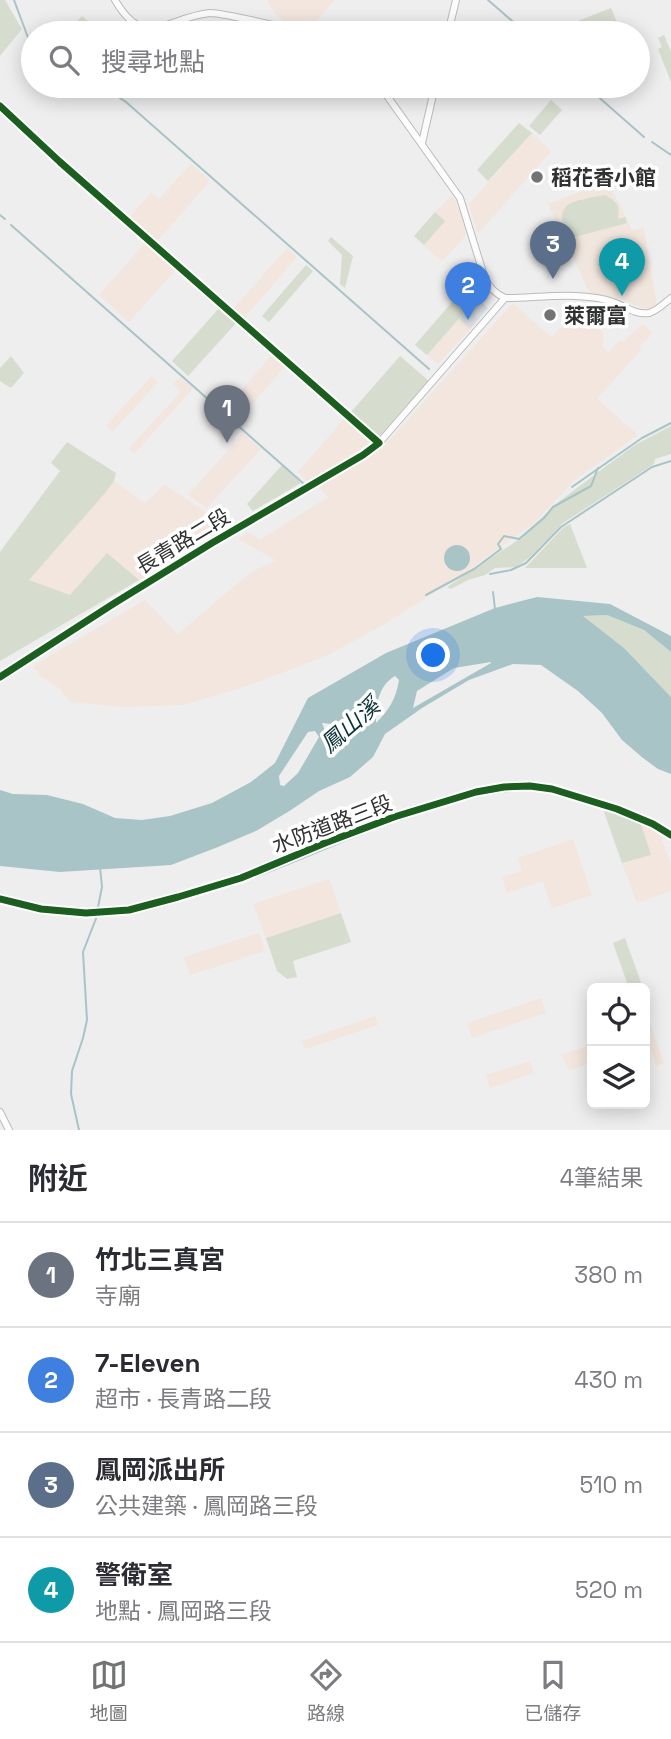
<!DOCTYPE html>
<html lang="zh-TW">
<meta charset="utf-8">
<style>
:root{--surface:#fff;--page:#f2f2f3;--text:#2b2b33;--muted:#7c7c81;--line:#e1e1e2;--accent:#727373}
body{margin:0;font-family:"Space Grotesk","Noto Sans TC",sans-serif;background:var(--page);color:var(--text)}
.controls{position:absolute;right:21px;bottom:21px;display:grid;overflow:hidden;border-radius:10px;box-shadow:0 4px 18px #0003}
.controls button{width:63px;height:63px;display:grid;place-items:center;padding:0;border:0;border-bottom:2px solid var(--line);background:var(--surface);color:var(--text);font:35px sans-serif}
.you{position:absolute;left:434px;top:656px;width:24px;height:24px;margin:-18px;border:5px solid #fff;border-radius:50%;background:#1a73e8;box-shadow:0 0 0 10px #1a73e833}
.badge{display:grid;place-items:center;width:46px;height:46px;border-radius:50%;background:var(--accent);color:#fff;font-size:23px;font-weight:700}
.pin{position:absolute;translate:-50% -58px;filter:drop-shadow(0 2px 4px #0008)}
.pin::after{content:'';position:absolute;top:37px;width:24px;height:21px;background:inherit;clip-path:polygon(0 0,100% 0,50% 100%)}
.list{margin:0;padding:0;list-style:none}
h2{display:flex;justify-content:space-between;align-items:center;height:91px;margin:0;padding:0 28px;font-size:30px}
h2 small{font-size:23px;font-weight:400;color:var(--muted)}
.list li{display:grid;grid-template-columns:46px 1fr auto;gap:21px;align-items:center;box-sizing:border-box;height:105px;padding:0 28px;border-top:2px solid var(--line)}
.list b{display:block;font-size:26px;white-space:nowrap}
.list p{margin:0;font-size:23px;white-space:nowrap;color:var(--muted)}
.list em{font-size:23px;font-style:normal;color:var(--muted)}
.icon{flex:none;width:38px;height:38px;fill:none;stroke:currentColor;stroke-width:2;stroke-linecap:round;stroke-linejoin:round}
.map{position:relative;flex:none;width:671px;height:1130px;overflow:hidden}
.search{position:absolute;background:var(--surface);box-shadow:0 4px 18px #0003;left:21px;right:21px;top:21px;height:77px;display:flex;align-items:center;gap:18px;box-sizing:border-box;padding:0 24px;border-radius:38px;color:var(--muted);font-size:26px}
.sheet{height:511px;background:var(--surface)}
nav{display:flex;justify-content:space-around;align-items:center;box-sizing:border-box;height:98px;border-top:2px solid var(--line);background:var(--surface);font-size:19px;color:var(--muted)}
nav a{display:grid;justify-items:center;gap:4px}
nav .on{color:var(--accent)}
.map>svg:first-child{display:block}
</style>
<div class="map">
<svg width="671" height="1130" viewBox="0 0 671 1130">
<rect width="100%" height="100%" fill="#eee"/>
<path fill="#dcdfe3" d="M477,298L488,308L470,329L459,319Z"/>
<g fill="#f2e6de">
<path d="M267,0H334L307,32L286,25L272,9Z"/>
<path d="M532,133L551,151L478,234L469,204Z"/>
<path d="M191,164L210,181L157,241L130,217L151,193L159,199Z"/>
<path d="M452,195L463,217L466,235L442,261L424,245L444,221L435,212Z"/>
<path d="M147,241L177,268L129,322L99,295Z"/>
<path d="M287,248L297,257L245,317L234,308Z"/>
<path d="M513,303L551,337L577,313L596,320L603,333L604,342L601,345L609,352L620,340L623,342L642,324L653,333L639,347L641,350L597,399L638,435L576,479L533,524L460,576L388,622L328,655L250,685L183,705L123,707L70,702L59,688L40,676L33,666L145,600L178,634L252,571L277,561L238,539L247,532L260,540L328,497L318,486L383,447Z"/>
<path d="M459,319L470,329L438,364L427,355Z"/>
<path d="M274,353L287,364L238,420L225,409Z"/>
<path d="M152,376L158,382L112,432L106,426Z"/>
<path d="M180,377L193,388L134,454L129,448L181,392L173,384Z"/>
<path d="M347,416L374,440L308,482L298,472Z"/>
<path d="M243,433L261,449L207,508L188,495Z"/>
<path d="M114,481L145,503L165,485L212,516L225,529L179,554L139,580L107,553L70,595L29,580Z"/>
<path d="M641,824L659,832L671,864V891L637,903L622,863L650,854Z"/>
<path d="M573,839L592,895L552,908L543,881L507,893L502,877L522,871L518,858Z"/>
<path d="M329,879L341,913L266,938L253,904Z"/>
<path d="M259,933L265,951L190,975L184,957Z"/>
<path d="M541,998L546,1013L472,1038L467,1023Z"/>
<path d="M645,1008L664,1063L656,1066L645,1034Z"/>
<path d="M375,1016L378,1025L305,1049L302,1041Z"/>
<path d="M592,1044V1062L569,1071L562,1055Z"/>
<path d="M530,1061L534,1073L490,1088L486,1075Z"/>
</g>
<path fill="#f1e6de" d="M608,181L632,230L644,228L657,306L651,309L641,308L621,299L603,295L590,294L548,204Z"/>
<g fill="#d6dcce">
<path d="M0,0H5L22,29L0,56Z"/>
<path d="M611,8L621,32L573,33L570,24Z"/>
<path d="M82,16L102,33H66Z"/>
<path d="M664,35L671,52V82L658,49L662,47L658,38Z"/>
<path d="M551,100L562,110L540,135L529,126Z"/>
<path d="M519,123L532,133L488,181L477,170Z"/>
<path d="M605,195C617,202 620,204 618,219L625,217L627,223L564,240L562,233L570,231C559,223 559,209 571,203C581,199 595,197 605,195Z"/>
<path d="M435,212L445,221L424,245L414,236Z"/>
<path d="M331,237L353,256L345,288L340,284L342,255L328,241Z"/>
<path d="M306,265L313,271L269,322L262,316Z"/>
<path d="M465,287L477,298L427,355L415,345Z"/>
<path d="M221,306L238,321L188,376L172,361Z"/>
<path d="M11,356L24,373L11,388L0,381V368Z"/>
<path d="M400,356L429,381L379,437L351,412Z"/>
<path d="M671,426V454L655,459L654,464L563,523L530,557L516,567L495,568L485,575L468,580L451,589L447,587L515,542L561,500L601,470L635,445Z"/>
<path d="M67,442L116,473L114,481L105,493L29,580L70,595L107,553L139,580L0,661V552L60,471L51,463Z"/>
<path d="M282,465L301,483L253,511L247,504Z"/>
<path d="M570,524L587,568H525L564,527Z"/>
<path d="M607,615L644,630L671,652V697L624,648L582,616Z"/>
<path d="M603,809L641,824L651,855L622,863Z"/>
<path d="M341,913L351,942L293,961L297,977L287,979L277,971L266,938Z"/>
<path d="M625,938L643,988H629L613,943Z"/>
</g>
<g fill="#a8c4c7" fill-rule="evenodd">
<circle cx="457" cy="558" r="13"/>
<path d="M537,597L610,604L671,636V652L644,630L607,615L583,616L624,648L671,697V774L658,769L643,758L622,740L602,713L578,691L541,665L513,664L469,680L422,708L385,734L373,757L350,777L319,791L291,810L256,831L218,847L171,865L60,872L0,866V790L13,794L47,795L83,804L115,818L142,820L170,816L212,803L251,782L275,763L308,698L386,653L495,608ZM491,662V663L413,708L417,691L454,668ZM395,676L399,680C396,699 389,710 376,723C376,705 378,686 395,676ZM339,721V727L349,721L348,742L335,756L322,723L331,724ZM315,731L319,737L298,773L284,786L280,785L279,776L308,732Z"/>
</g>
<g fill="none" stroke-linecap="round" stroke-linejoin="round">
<g stroke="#a8c4c7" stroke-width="2">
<path d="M14,0L33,51"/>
<path d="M488,0L526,33"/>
<path d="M76,86L86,93L114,94L126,102L429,369"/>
<path d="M586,86L644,137"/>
<path d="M652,142L671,155"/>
<path d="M0,215L5,219"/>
<path d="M11,225L304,484"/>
<path d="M572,487L642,438L671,423"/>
<path d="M490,574L511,570L526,563L561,527L652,467L671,461"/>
<path d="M493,592L495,609"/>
<path d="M426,595L474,569L501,549L498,544L504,536L519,539L544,518L553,507L591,486L598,468"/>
<path d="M602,808L627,816"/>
<path d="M400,820C441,806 484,790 529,790C538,789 547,792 556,793"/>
<path d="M635,820L655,829"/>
<path d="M246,880C295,863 342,840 391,823"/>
<path d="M98,907L102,887L100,867"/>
<path d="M97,916L132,913L175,902L237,883"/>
<path d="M79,1130L71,1094L72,1071L83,1038L87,1020L83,952L97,916"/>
</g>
<g stroke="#bbb" stroke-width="8">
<g id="secondary">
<path d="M115,0C145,52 167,17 210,13C217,13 225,15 231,16C255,21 278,25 301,33"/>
<path d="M448,33L456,0"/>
<path d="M380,86L460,198L485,279C490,289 496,294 505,298C537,298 583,291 613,302C625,306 635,315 649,313C657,311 665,303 671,298"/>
<path d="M422,143L435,86"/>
<path d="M0,677L113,604L212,543L363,455L379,443L505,298"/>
<path d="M0,899L41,909L86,913L129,910L178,897L241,878L325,843L394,817L476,792L504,787L530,786L552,789L617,809L653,824L671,835"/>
<path d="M0,1112L9,1130"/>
</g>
</g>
<use href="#secondary" stroke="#fcfcfc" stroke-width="6"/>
<g stroke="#fff" stroke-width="11">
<g id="cycleway">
<path d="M0,106L60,162L379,443L363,455L212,543L113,604L0,677"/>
<path d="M0,899L41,909L86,913L129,910L178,897L241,878L325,843L394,817L476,792L504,787L530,786L552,789L617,809L653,824L671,835"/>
</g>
</g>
<use href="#cycleway" stroke="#1b5e20" stroke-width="7"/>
</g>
<g fill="#727373" stroke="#fff" stroke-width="2.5">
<circle cx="537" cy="177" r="7"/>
<circle cx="550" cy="315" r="7"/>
</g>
<g text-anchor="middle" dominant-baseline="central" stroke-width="7" stroke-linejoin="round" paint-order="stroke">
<g font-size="21" font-weight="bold" fill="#303131" stroke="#fff" text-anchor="start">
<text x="551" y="177">稻花香小館</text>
<text x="564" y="315">萊爾富</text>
</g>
<g font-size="21" fill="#303131" stroke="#fff">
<text transform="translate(183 541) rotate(-31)">長青路二段</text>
<text transform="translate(332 824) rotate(-21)">水防道路三段</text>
</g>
<g font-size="23" font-style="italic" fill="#093236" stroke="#fff">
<text transform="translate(350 725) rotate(-41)">鳳山溪</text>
</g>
</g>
</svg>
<div class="controls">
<button><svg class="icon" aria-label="locate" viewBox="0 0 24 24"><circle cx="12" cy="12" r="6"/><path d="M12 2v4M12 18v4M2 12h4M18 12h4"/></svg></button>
<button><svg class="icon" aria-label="layers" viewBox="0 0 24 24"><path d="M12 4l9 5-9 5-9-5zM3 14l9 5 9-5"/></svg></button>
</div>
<div class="you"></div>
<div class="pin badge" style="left:227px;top:443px;background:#6b7280">1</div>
<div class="pin badge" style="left:468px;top:320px;background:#3f7fe0">2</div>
<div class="pin badge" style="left:553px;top:279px;background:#5c6f8a">3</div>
<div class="pin badge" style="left:622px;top:296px;background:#0f9aa8">4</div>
<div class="search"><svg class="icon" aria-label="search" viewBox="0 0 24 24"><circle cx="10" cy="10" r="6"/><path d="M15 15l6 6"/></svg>搜尋地點</div>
</div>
<section class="sheet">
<h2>附近<small>4筆結果</small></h2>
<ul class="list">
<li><span class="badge" style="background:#6b7280">1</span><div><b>竹北三真宮</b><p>寺廟</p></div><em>380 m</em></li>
<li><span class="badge" style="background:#3f7fe0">2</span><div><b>7-Eleven</b><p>超市 · 長青路二段</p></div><em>430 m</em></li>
<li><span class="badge" style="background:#5c6f8a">3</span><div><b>鳳岡派出所</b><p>公共建築 · 鳳岡路三段</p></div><em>510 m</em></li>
<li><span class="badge" style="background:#0f9aa8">4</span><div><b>警衛室</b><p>地點 · 鳳岡路三段</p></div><em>520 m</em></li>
</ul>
</section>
<nav>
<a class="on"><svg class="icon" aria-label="map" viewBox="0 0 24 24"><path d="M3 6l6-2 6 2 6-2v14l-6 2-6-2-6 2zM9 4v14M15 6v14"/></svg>地圖</a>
<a><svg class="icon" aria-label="directions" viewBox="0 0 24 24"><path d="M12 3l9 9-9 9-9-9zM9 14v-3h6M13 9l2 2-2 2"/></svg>路線</a>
<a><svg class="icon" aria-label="saved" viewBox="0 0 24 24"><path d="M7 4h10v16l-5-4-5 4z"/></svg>已儲存</a>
</nav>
